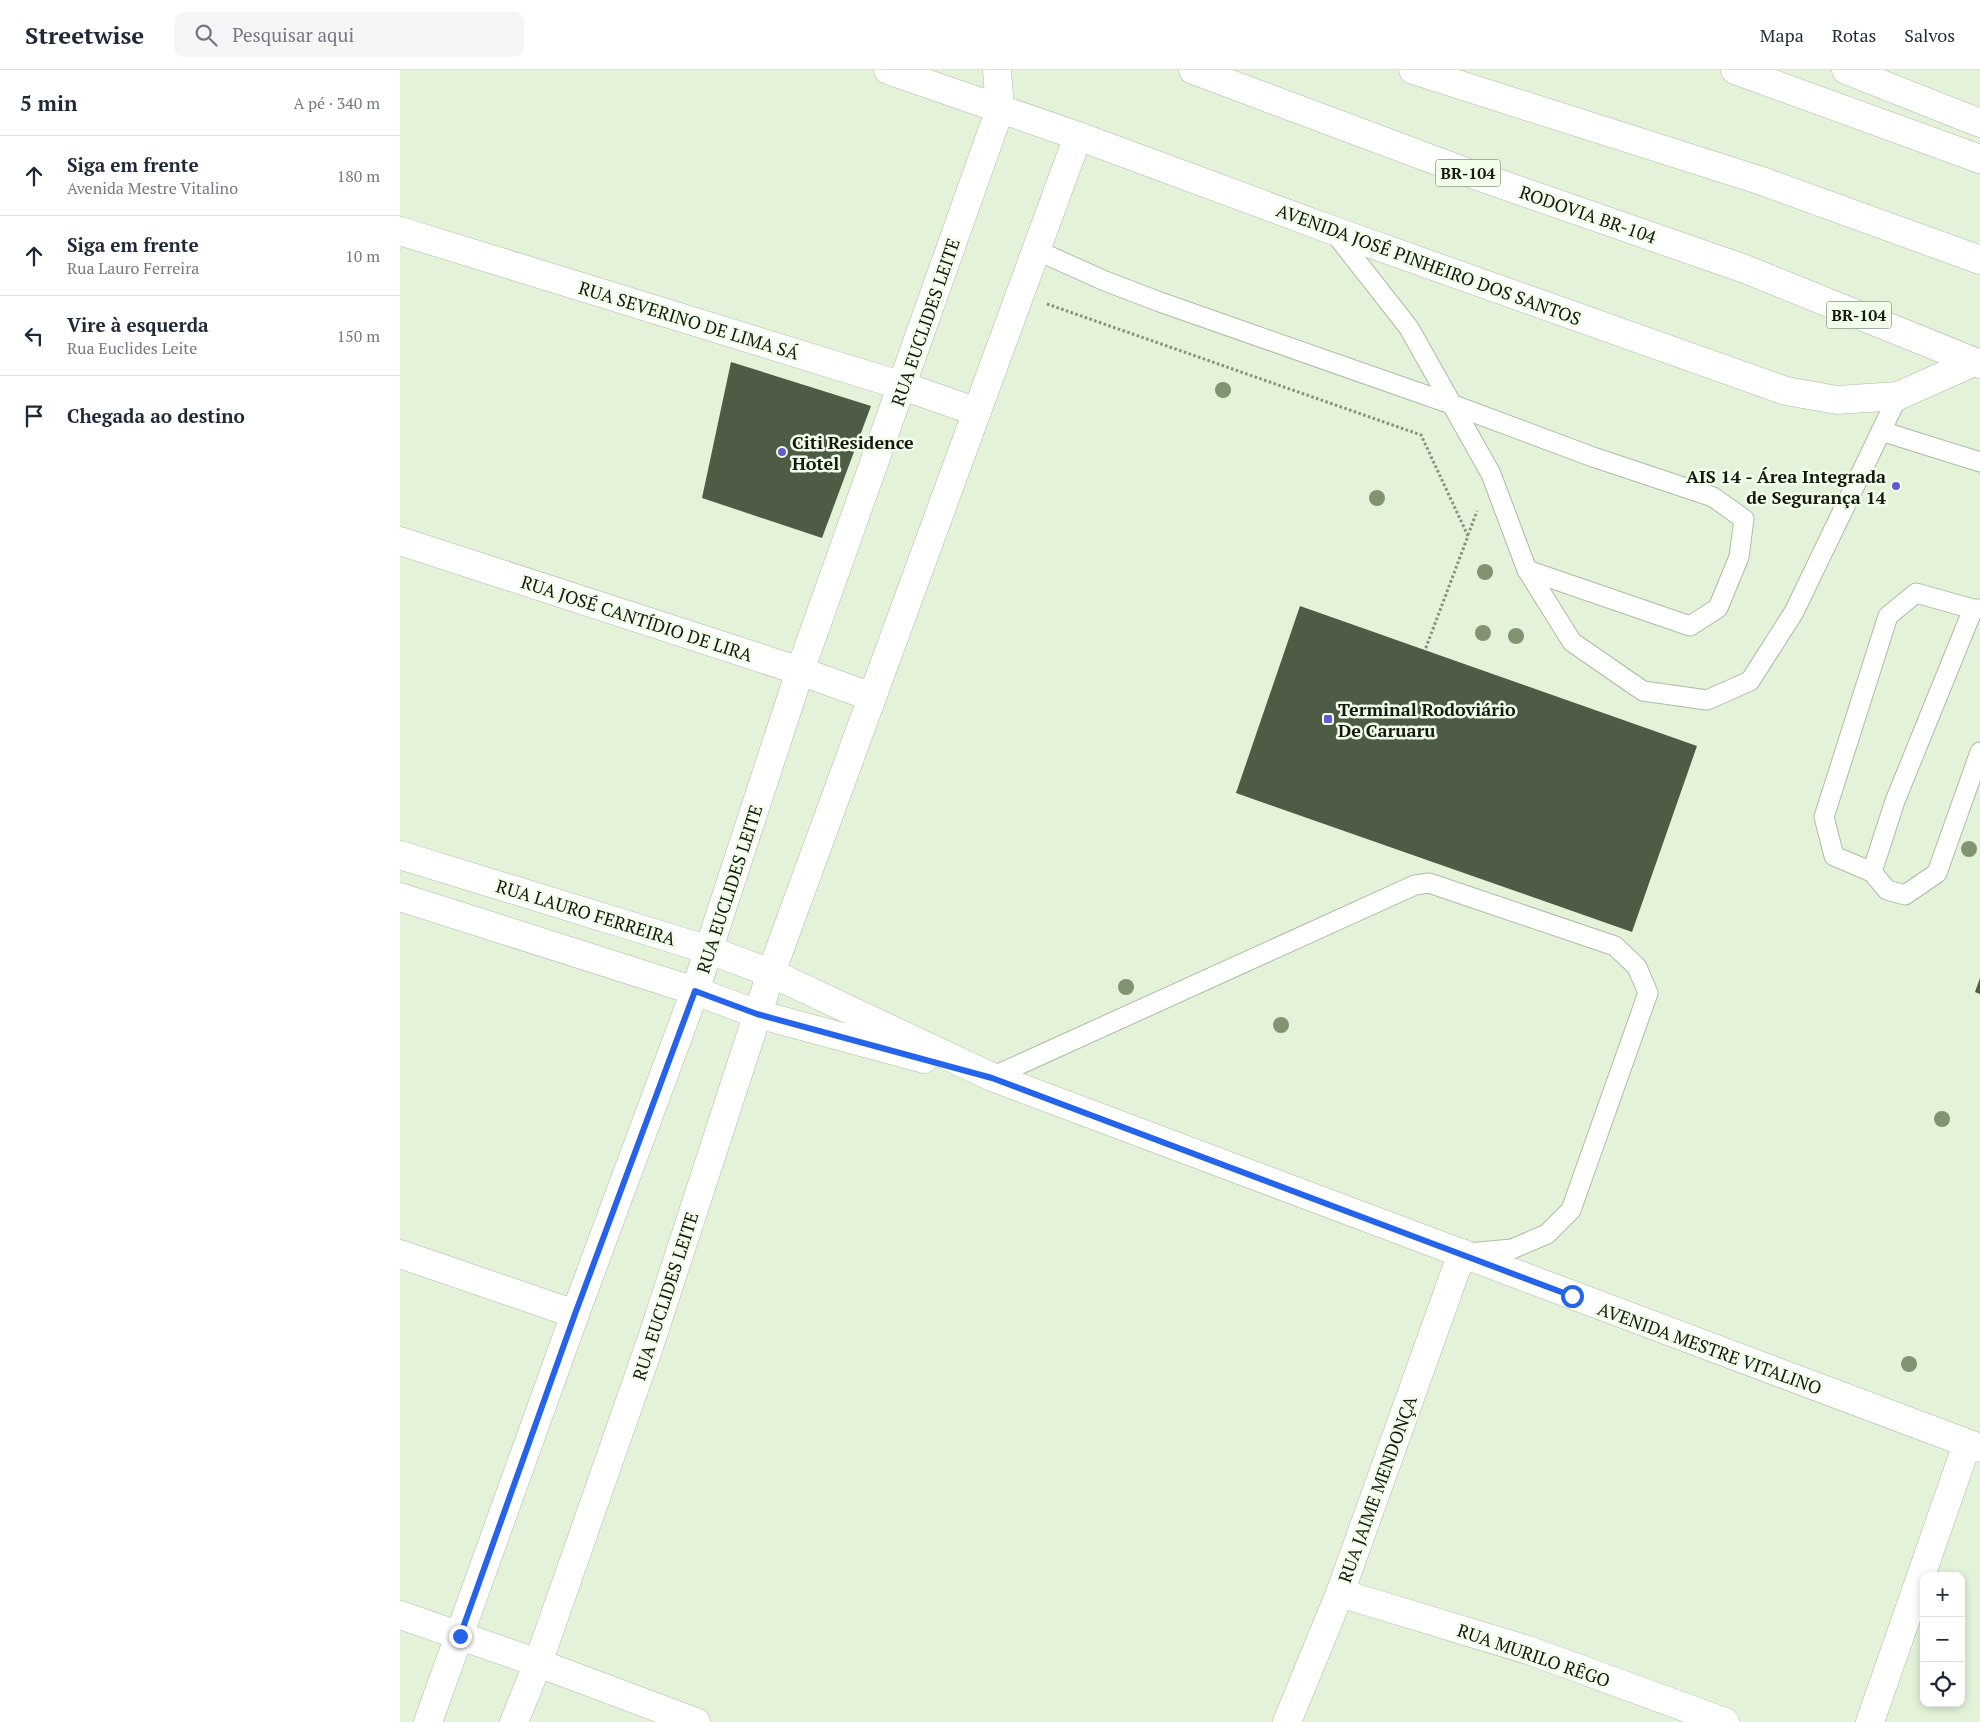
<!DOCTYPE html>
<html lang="pt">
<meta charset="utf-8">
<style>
:root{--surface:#fff;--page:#f6f6f7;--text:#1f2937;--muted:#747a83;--line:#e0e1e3}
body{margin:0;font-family:"PT Serif",serif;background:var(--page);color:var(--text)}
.controls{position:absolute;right:15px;bottom:15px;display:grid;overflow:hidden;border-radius:10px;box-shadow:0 2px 8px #0003}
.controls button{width:45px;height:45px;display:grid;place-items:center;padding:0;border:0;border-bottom:1px solid var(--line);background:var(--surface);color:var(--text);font:25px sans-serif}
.stop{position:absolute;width:15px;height:15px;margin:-11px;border:4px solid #2563eb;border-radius:50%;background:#fff}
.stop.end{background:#2563eb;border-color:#fff;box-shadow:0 1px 5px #0008}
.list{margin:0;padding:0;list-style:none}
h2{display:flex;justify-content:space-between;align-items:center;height:65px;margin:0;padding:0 20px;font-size:21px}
h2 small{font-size:16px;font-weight:400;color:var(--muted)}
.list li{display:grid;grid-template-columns:32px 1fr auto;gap:15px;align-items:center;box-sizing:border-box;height:80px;padding:0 20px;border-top:1px solid var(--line)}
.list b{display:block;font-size:19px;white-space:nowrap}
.list p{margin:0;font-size:16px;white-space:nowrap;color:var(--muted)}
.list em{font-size:16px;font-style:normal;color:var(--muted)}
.icon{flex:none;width:28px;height:28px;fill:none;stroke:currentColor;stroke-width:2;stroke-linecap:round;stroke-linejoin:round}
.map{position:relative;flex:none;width:1580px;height:1652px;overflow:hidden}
header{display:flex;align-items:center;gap:30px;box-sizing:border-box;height:70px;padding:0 25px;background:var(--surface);border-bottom:1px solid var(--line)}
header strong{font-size:24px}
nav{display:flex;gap:28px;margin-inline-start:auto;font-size:18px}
.search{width:350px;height:45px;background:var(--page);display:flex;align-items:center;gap:12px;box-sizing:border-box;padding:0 18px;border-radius:10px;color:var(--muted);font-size:19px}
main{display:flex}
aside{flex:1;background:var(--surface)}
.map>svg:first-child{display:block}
</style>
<header>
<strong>Streetwise</strong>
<div class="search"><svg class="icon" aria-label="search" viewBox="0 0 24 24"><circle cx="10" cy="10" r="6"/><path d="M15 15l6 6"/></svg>Pesquisar aqui</div>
<nav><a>Mapa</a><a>Rotas</a><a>Salvos</a></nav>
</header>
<main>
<aside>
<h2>5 min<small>A pé · 340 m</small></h2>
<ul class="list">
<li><svg class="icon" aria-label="ahead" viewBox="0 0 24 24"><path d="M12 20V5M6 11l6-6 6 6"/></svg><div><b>Siga em frente</b><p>Avenida Mestre Vitalino</p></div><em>180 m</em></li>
<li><svg class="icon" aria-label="ahead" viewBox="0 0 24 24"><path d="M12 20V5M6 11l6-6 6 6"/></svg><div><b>Siga em frente</b><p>Rua Lauro Ferreira</p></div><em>10 m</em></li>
<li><svg class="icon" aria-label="left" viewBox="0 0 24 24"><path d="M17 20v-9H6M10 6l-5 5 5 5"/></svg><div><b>Vire à esquerda</b><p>Rua Euclides Leite</p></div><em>150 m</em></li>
<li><svg class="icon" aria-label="arrive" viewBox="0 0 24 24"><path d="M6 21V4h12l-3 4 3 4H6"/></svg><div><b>Chegada ao destino</b></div></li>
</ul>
</aside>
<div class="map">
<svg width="1580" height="1652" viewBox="0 0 1580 1652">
<rect width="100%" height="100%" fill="#e3f2d8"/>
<g fill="#4e5b45">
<path d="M331,292L471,336L422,468L302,428Z"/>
<path d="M900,536L1297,676L1232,862L836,723Z"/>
<path d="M1580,908V924L1575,922Z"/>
</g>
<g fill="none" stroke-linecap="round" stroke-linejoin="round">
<g stroke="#aebca4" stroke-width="21">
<g id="service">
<path d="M933,161L1009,258L1091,404L1127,500L1172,572L1243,621L1307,630L1350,611L1394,542L1498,326"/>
<path d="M636,180L705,211L760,232L1051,334L1193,387L1313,427L1344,449L1339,487L1318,538L1290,556L1127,500"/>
<path d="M1481,361L1580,392"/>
<path d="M1573,539L1495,731L1472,802L1434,786L1424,747L1488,546L1516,523L1573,539H1580"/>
<path d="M1472,802L1487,820L1505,825L1537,803L1580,682"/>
<path d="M592,1007L1015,815L1029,813L1215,876L1237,897L1248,923L1171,1140L1147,1164L1112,1179L1068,1183"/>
</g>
</g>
<g stroke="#aebca4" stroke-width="29">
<g id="minor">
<path d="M1335,0L1580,89"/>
<path d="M1446,0L1580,53"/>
<path d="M0,161L503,316L577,342"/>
<path d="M0,471L400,601L472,627"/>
<path d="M0,785L309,880L371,903L592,1007L1580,1378"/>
<path d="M0,827L295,921L357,944L524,989"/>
<path d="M0,1184L175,1244"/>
<path d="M940,1523L1131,1581L1325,1652"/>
<path d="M0,1545L138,1593L296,1652"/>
<path d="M28,1652L175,1244L295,921L400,601L600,39L597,0"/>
<path d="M114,1652L138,1593L250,1274L371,903L678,66"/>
<path d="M887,1652L940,1523L1062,1183"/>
<path d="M1470,1652L1567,1374"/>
</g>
</g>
<g stroke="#aebca4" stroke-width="29">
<path id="tertiary" d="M488,0L678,66L932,160L1386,321L1437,330L1498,326L1574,292"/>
</g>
<g stroke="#aebca4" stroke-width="29">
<g id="trunk">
<path d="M793,0L1069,103L1345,199L1580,294"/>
<path d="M1013,0L1362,111L1580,190"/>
</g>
</g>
<g stroke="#86907e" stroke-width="3" stroke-dasharray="2.5 2.5" stroke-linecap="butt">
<path d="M647,234L1021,365L1068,466L1025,580"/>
<path d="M1068,465L1077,441"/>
</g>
<use href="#service" stroke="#fff" stroke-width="19"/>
<use href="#minor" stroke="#fff" stroke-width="28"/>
<use href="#tertiary" stroke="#fff" stroke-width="28"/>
<use href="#trunk" stroke="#fff" stroke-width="28"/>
</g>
<g fill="#819370">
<circle cx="823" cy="320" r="8"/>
<circle cx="977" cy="428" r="8"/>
<circle cx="1085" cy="502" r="8"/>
<circle cx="1083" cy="563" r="8"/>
<circle cx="1116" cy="566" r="8"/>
<circle cx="1569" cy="779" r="8"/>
<circle cx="726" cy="917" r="8"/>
<circle cx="881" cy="955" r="8"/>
<circle cx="1542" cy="1049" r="8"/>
<circle cx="1509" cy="1294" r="8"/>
</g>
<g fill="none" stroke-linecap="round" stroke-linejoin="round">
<path stroke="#2563eb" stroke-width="6" d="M60,1566L175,1244L295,921L357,944L592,1008L1172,1226"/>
</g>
<g fill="#635ad3" stroke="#f2fee9" stroke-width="2">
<circle cx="382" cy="382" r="5"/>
<circle cx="1496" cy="416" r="5"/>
<rect x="923" y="644" width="10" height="10" rx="2.5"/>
</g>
<g text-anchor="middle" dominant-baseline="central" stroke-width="5" stroke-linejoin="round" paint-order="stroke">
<g fill="#f2fee9" stroke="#575e52" stroke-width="1">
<rect x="1035.5" y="89.5" width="65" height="27" rx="4"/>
<rect x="1426.5" y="231.5" width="65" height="27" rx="4"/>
</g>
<g font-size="16" font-weight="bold" fill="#151a11">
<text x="1068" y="103">BR-104</text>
<text x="1459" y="245">BR-104</text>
</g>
<g font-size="18" fill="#151a11" stroke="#f2fee9">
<text transform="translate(1188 144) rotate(19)">RODOVIA BR-104</text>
<text transform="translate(1029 194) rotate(20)">AVENIDA JOSÉ PINHEIRO DOS SANTOS</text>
<text transform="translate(289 250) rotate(17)">RUA SEVERINO DE LIMA SÁ</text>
<text transform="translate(525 252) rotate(-71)">RUA EUCLIDES LEITE</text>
<text transform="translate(237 548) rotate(18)">RUA JOSÉ CANTÍDIO DE LIRA</text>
<text transform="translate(329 819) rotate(-72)">RUA EUCLIDES LEITE</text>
<text transform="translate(186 842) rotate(17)">RUA LAURO FERREIRA</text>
<text transform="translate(265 1226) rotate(-72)">RUA EUCLIDES LEITE</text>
<text transform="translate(1310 1278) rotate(20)">AVENIDA MESTRE VITALINO</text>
<text transform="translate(977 1419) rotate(-70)">RUA JAIME MENDONÇA</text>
<text transform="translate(1134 1585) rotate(19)">RUA MURILO RÊGO</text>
</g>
<g font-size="18" font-weight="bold" fill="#151a11" stroke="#f2fee9" text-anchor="start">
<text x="392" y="372">Citi Residence<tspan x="392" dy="21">Hotel</tspan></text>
<text x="1486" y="406" text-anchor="end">AIS 14 - Área Integrada<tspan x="1486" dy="21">de Segurança 14</tspan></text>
<text x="938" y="639">Terminal Rodoviário<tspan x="938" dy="21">De Caruaru</tspan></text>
</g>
</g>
</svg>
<div class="controls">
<button>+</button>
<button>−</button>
<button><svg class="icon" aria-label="locate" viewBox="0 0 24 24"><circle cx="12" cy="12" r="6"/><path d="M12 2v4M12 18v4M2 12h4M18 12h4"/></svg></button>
</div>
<div class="stop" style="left:1172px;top:1226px"></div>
<div class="stop end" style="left:60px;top:1566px"></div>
</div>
</main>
